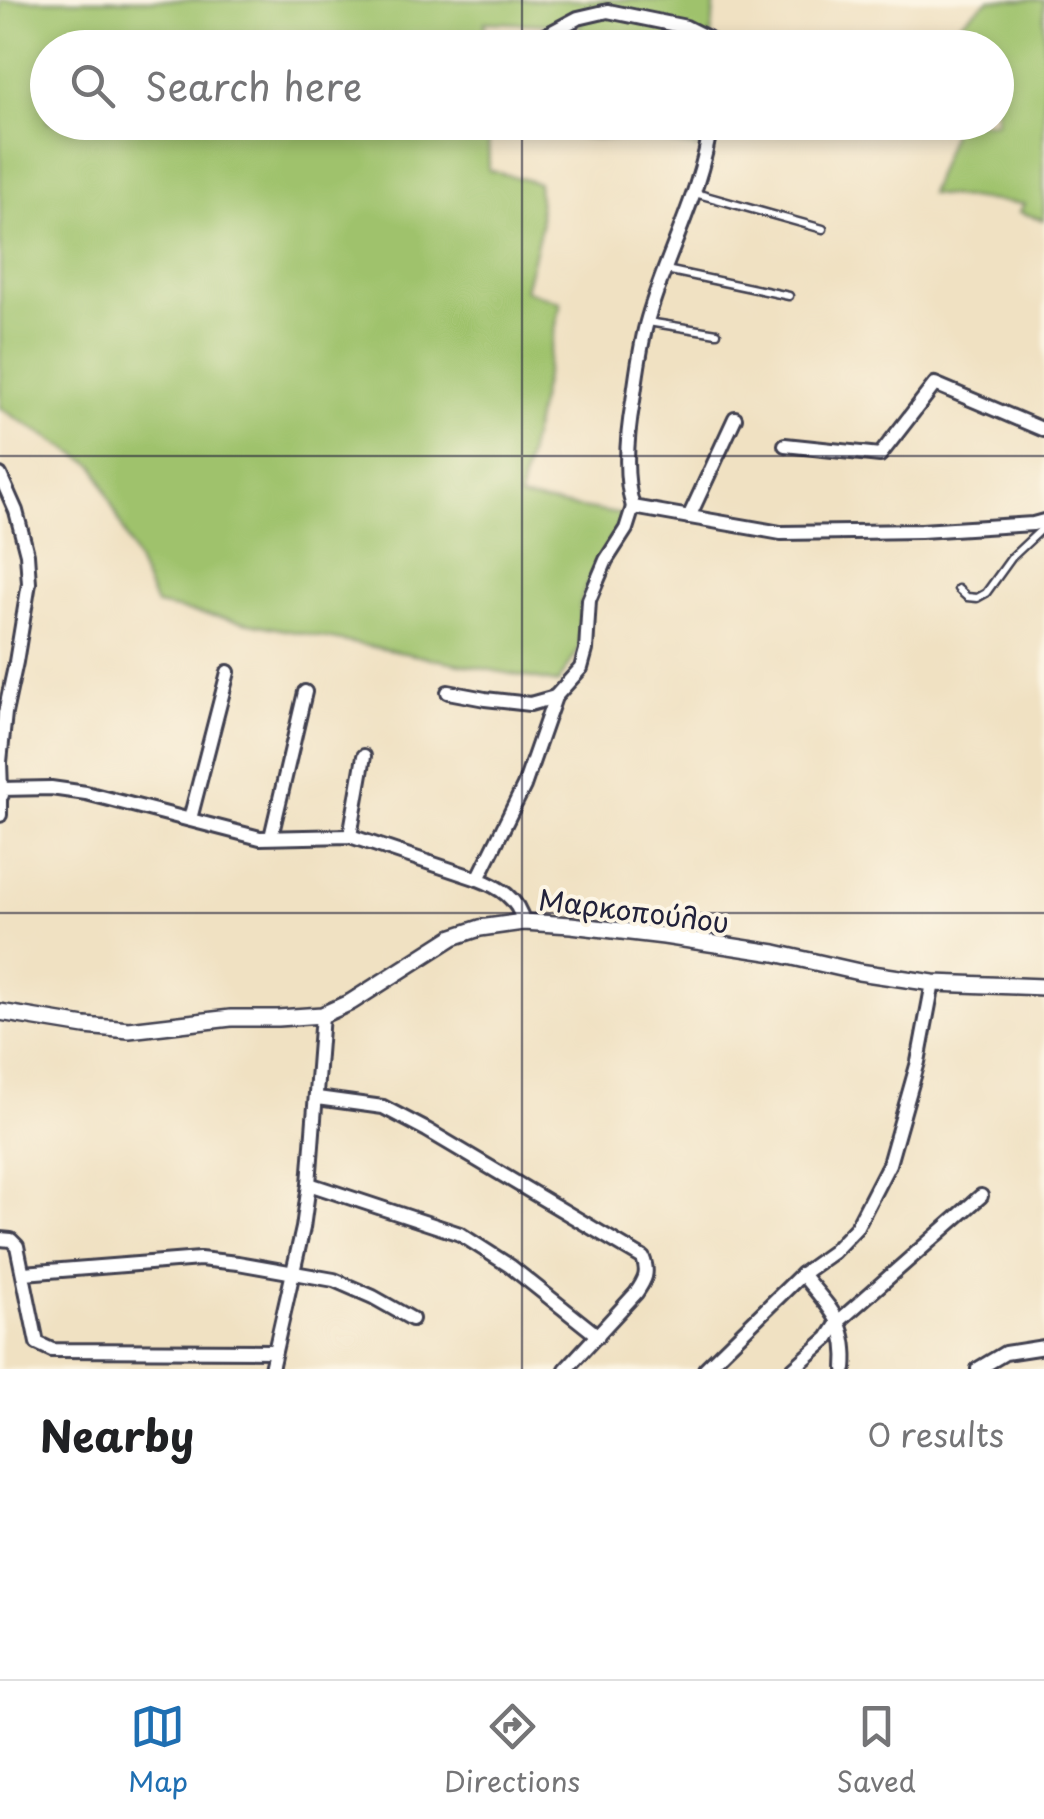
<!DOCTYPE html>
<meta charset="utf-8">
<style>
:root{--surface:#fff;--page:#f2f2f2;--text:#202124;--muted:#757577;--line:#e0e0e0;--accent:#1f6fb2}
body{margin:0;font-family:"Playpen Sans",sans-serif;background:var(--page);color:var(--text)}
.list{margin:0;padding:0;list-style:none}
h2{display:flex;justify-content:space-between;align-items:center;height:130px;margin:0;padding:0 40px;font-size:42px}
h2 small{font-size:32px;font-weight:400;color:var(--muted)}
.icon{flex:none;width:55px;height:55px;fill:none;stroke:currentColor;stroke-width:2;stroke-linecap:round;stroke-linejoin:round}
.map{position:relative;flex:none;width:1044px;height:1369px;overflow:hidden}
.search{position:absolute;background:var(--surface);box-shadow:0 5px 15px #0003;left:30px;right:30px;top:30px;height:110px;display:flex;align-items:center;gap:25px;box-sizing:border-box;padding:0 35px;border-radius:55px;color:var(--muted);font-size:38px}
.sheet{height:310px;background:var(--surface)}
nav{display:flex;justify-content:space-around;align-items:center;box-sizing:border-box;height:140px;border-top:2px solid var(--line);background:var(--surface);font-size:28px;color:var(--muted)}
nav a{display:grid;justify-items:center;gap:5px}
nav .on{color:var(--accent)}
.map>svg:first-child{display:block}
</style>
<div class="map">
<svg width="1044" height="1369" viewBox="0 0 1044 1369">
<rect width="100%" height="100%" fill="#fcf5e5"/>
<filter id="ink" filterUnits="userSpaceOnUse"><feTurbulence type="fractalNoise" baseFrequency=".01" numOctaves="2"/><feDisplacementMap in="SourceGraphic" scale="20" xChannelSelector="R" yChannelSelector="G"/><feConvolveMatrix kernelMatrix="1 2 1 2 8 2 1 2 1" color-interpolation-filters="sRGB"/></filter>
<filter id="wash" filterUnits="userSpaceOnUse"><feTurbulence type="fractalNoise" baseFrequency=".0048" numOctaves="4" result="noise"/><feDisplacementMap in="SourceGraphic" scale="40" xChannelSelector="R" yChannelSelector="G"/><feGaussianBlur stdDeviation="2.25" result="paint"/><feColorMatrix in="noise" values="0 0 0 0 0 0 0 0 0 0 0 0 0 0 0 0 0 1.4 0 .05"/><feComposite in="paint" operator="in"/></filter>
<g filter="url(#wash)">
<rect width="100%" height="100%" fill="#f0e1c2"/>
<g fill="#9fc26c" stroke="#607254" stroke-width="2.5">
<path d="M0,0H715L710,47H580V23L565,25L485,22V47L48,48V122L488,123L489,170L538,183L541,227L525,290L561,302L519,498L624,515L586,587L580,606V648L558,683L156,605L95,466L0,408Z"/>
<path d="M989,0H1044V220L1019,212L1024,204L929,194L952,133L949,123L996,122V48L945,47C951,26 972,13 989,0Z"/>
<path d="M578,123V122L701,123L698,148L659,141L577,137Z"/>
</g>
</g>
<g filter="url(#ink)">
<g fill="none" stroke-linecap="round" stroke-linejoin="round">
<g stroke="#413f4f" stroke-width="11">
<g id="service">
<path d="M695,193L823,229"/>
<path d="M666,270L789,296"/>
<path d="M648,322L717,333"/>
<path d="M958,589L967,597L977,598L986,593L1012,557L1044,527"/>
</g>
</g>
<g stroke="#413f4f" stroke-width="18">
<g id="minor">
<path d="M522,48L578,18L608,11L686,27L708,38L715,48"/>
<path d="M711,122C702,192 667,252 648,318C640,345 637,374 633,401C627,435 623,474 633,507L781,533L921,531L1033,524L1044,521"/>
<path d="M785,445L880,455L935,384L1044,430"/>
<path d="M0,475L16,511L27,554L29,583L16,662L5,713L0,762L1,789"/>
<path d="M689,517L735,418"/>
<path d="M448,692L485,699L530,704L555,697"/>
<path d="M0,794V815"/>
<path d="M2,795L1,789L51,788L86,793L260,838L350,836L478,879"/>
<path d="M190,819L228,672"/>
<path d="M350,836L364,756"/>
<path d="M271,837L305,692"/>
<path d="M523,922C518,898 499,887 478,879L524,786L555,697L581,668L586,650L589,600L606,560L626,529L633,507"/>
<path d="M317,1098L383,1107L427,1130L643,1258C649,1273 645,1280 636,1293L566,1369"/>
<path d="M309,1184L460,1234L510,1266L598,1336"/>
<path d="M0,1239L11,1240L17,1246L37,1343L52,1350L274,1351"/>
<path d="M24,1273L200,1259L238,1263L334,1280L373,1297L412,1319"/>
<path d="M802,1274C829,1308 849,1322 845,1369"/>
<path d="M271,1369L303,1228L309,1184L322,1015"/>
<path d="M705,1369L802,1274L833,1252L856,1228L889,1164L918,1062L933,983"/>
<path d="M793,1369L828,1338L839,1321L981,1196"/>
<path d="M978,1369L1005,1353L1044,1347"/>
</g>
</g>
<g stroke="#413f4f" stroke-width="20">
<path id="tertiary" d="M0,1012L85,1026L129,1030L231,1018H278L322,1015L351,1002L453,937L480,928L523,922L571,925L664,936L775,953L859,972L933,983L1044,987"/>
</g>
<use href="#service" stroke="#fff" stroke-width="6"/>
<use href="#minor" stroke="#fff" stroke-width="12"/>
<use href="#tertiary" stroke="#fff" stroke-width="15"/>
</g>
</g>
<path fill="none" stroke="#22223b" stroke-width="2.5" stroke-opacity="0.55" d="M522,0V48M522,122V1369M0,456H1044M0,913H1044"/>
<g text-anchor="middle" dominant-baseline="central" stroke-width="8" stroke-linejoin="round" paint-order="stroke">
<g font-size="28" fill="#22223b" stroke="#fcf5e5">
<text transform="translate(634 910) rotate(7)">Μαρκοπούλου</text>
</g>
</g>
</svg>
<div class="search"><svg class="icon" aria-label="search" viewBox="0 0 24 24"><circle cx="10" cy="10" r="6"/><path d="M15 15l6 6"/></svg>Search here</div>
</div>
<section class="sheet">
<h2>Nearby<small>0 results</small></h2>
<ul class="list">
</ul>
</section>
<nav>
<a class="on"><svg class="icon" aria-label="map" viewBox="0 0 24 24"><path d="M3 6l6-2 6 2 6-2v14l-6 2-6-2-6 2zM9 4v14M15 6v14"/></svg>Map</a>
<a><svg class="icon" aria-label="directions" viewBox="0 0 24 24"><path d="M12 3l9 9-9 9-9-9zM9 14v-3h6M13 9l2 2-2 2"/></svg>Directions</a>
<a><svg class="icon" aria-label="saved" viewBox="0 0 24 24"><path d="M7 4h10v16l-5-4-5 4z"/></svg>Saved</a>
</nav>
